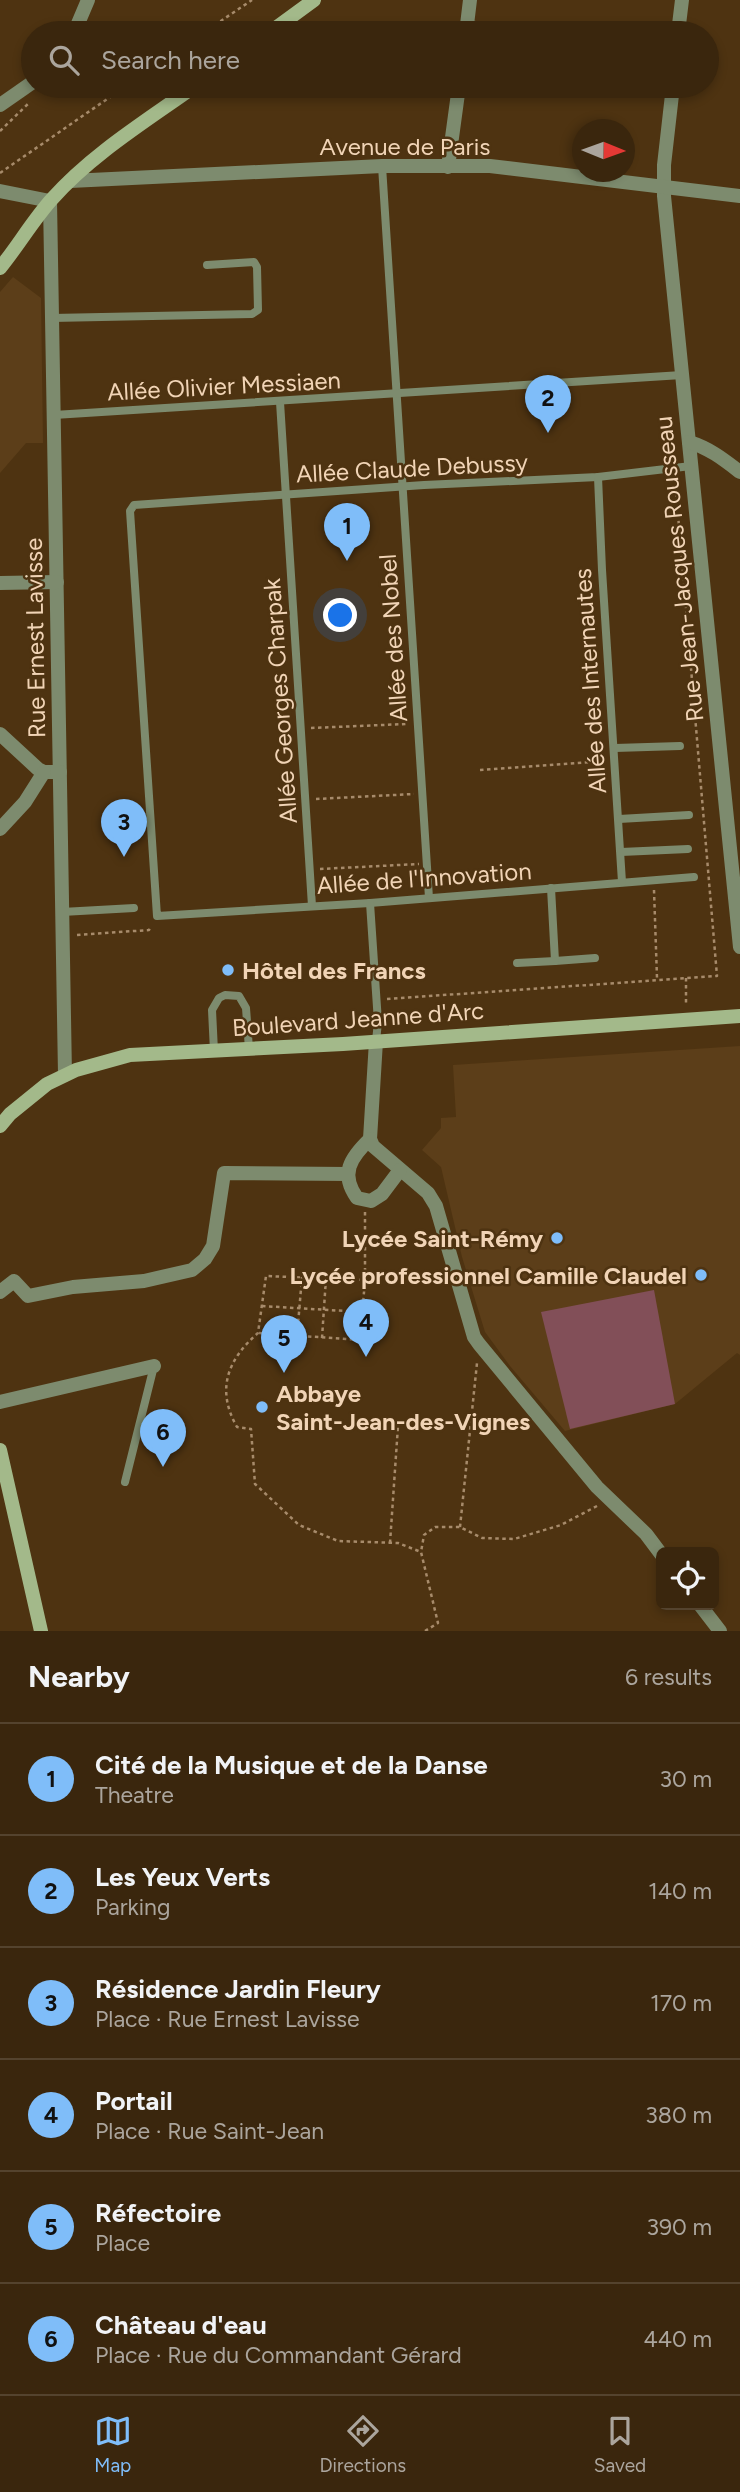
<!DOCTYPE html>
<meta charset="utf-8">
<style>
:root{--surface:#3a260d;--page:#412e16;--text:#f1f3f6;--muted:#aba59d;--line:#54432e;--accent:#7fbdf9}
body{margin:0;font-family:Figtree,sans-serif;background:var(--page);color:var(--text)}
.controls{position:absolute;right:21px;bottom:21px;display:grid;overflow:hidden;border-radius:10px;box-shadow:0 4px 10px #0003}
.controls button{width:63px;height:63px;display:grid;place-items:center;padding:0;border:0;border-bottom:2px solid var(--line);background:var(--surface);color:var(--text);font:35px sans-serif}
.compass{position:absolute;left:572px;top:119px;width:63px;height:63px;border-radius:50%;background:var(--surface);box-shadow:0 4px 10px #0003;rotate:91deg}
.you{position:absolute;left:341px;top:616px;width:24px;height:24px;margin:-18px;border:5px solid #fff;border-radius:50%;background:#1a73e8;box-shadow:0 0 0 10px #1a73e833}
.badge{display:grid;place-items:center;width:46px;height:46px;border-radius:50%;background:var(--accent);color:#111;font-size:23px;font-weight:700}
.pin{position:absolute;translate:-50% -58px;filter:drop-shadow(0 2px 4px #0008)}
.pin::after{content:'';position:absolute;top:37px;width:24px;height:21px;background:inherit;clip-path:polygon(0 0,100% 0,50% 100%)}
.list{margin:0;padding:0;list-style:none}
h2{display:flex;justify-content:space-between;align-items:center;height:91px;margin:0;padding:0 28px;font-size:30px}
h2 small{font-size:23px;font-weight:400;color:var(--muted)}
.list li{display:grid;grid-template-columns:46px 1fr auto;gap:21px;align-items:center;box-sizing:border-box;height:112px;padding:0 28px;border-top:2px solid var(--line)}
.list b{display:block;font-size:26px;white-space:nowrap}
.list p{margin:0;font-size:23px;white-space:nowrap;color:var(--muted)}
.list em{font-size:23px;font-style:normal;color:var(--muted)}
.icon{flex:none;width:38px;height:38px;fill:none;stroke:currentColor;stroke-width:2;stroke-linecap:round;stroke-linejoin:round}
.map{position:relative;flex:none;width:740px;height:1631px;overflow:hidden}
.search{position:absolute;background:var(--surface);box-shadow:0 4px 10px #0003;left:21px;right:21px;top:21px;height:77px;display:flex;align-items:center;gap:18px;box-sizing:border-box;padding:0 24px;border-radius:38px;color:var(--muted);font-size:26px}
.sheet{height:763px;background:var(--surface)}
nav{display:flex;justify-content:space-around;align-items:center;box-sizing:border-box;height:98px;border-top:2px solid var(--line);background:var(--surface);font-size:19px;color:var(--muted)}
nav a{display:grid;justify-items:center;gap:4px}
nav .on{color:var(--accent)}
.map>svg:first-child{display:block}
</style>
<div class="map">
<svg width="740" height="1631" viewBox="0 0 740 1631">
<rect width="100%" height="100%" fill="#4e3311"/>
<g fill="#5c3e19">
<path d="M13,277L41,298L43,443H26L0,473V292Z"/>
<path d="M740,1046V1355L737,1353L675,1404L565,1431L510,1366L485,1332L462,1257L441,1167L422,1150L441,1128V1118L456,1117L453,1065Z"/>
</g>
<path fill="#824f58" d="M654,1290L675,1404L570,1429L541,1312Z"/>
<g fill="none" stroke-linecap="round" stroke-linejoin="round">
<g stroke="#a78b6b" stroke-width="2.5" stroke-dasharray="3.5 3.5" stroke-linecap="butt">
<path d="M203,33L252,0"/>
<path d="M0,131L30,102"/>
<path d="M0,173L126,86"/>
<path d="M311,728L406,724"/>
<path d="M480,770L606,761"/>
<path d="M316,799L414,794"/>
<path d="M320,869L419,864"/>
<path d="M654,890L657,978"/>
<path d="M77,935L149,930L151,926"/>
<path d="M686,978V1006"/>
<path d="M387,999L717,976L675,479"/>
<path d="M365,1212V1280L266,1276L258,1333C227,1360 216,1390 237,1427L251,1429L255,1484L299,1525L338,1541L398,1543L421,1552"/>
<path d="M262,1306L362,1312"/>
<path d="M259,1333L360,1340L365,1280"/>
<path d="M297,1336L302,1277"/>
<path d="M322,1338L326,1278"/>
<path d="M460,1527L477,1363"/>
<path d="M390,1543L398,1426"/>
<path d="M425,1631L438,1623L421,1552L424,1535L435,1527H460L482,1538L514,1539L561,1525L597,1506"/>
</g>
<g stroke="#7d8b6e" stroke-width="8">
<path d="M382,166L429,898"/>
<path d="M52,318L252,314L258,310L257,267L254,262L207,265"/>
<path d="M280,402L312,906"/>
<path d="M54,415L682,375"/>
<path d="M691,466L598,477L424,485L134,505L130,511L157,916L370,903L694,877"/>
<path d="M598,477L602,570L622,882"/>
<path d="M615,748L680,746"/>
<path d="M619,819L689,815"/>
<path d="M621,852L688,849"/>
<path d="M551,888L555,961L595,958"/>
<path d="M370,903L378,1022L376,1041"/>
<path d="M62,912L134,908"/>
<path d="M517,963L555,961"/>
<path d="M214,1051L212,1010L219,998L225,995L239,996L246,1008L249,1049"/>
<path d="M125,1482L154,1366"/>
</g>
<g stroke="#7d8b6e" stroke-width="14">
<path d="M467,27L519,33"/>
<path d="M74,33L88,0"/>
<path d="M466,33L470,0"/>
<path d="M678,33L682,0"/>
<path d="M673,86L664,165V196L740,947"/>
<path d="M0,105L33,82"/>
<path d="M448,167L459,86"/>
<path d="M70,181L382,166H490L740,196"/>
<path d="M0,191L50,201L65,1075"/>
<path d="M689,442C709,448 723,459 740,472"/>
<path d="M0,583L57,582"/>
<path d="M0,734L38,769L44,772H60"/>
<path d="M0,829L25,802L44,772"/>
<path d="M376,1041L370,1139L373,1146L428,1193L436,1206L474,1337L479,1344L597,1487L646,1534L661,1554"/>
<path d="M370,1139C350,1158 340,1174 357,1198L371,1201L382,1194L400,1170"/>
<path d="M0,1292L14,1281L28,1296L73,1287L144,1281L192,1270L205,1259L213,1246L224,1173L348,1174"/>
<path d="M0,1402L154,1366"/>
<path d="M700,1605L720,1631"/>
</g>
<g stroke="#a3b98a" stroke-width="14">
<path d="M269,33L314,0"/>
<path d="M0,268C18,246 33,220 52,199C92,154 146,121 195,86"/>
<path d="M0,1126L10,1114L47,1084L76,1070L130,1055L343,1044L740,1016"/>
<path d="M0,1450L41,1631"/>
</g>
</g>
<g fill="#7fbdf9" stroke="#4e3311" stroke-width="2.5">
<circle cx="228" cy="970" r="7"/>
<circle cx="557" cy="1238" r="7"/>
<circle cx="701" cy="1275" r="7"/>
<circle cx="262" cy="1407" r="7"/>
</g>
<g text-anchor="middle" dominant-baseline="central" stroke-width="5" stroke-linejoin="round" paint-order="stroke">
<g font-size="24" fill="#f1d4b6" stroke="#4e3311">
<text x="405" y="146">Avenue de Paris</text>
<text transform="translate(224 386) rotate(-3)">Allée Olivier Messiaen</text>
<text transform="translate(412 468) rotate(-3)">Allée Claude Debussy</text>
<text transform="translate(679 569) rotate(-96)">Rue Jean-Jacques Rousseau</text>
<text transform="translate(35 638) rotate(-91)">Rue Ernest Lavisse</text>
<text transform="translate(393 638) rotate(-94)">Allée des Nobel</text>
<text transform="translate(590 681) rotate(-94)">Allée des Internautes</text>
<text transform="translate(280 701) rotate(-94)">Allée Georges Charpak</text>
<text transform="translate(424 878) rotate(-4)">Allée de l'Innovation</text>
<text transform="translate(358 1019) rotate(-4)">Boulevard Jeanne d'Arc</text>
</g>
<g font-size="24" font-weight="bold" fill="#f1d4b6" stroke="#4e3311" text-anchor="start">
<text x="242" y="970">Hôtel des Francs</text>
<text x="543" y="1238" text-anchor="end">Lycée Saint-Rémy</text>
<text x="687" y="1275" text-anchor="end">Lycée professionnel Camille Claudel</text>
<text x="276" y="1393">Abbaye<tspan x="276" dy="28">Saint-Jean-des-Vignes</tspan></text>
</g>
</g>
</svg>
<div class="controls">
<button><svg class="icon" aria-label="locate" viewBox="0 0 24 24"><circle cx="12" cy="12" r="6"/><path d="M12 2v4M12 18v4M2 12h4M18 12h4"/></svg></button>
</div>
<svg class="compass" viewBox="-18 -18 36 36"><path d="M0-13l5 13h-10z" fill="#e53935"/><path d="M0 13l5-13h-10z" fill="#aba59d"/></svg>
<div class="you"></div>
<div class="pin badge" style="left:347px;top:561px">1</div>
<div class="pin badge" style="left:548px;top:433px">2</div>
<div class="pin badge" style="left:124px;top:857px">3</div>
<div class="pin badge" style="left:366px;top:1357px">4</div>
<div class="pin badge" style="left:284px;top:1373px">5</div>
<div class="pin badge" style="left:163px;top:1467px">6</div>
<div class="search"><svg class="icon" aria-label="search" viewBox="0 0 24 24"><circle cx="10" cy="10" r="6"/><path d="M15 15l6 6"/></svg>Search here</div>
</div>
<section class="sheet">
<h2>Nearby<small>6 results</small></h2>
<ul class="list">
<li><span class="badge">1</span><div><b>Cité de la Musique et de la Danse</b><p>Theatre</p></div><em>30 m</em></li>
<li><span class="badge">2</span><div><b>Les Yeux Verts</b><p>Parking</p></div><em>140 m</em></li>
<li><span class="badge">3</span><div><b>Résidence Jardin Fleury</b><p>Place · Rue Ernest Lavisse</p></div><em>170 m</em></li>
<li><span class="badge">4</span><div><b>Portail</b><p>Place · Rue Saint-Jean</p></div><em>380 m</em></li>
<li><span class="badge">5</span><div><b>Réfectoire</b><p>Place</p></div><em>390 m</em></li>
<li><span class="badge">6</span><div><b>Château d'eau</b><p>Place · Rue du Commandant Gérard</p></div><em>440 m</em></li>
</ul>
</section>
<nav>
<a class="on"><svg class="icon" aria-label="map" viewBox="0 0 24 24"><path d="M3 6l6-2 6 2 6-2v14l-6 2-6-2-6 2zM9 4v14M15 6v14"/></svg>Map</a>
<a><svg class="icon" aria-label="directions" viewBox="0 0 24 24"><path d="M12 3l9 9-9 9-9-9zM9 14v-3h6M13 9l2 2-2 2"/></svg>Directions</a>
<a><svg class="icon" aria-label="saved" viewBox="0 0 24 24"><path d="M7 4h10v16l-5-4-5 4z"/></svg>Saved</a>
</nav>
